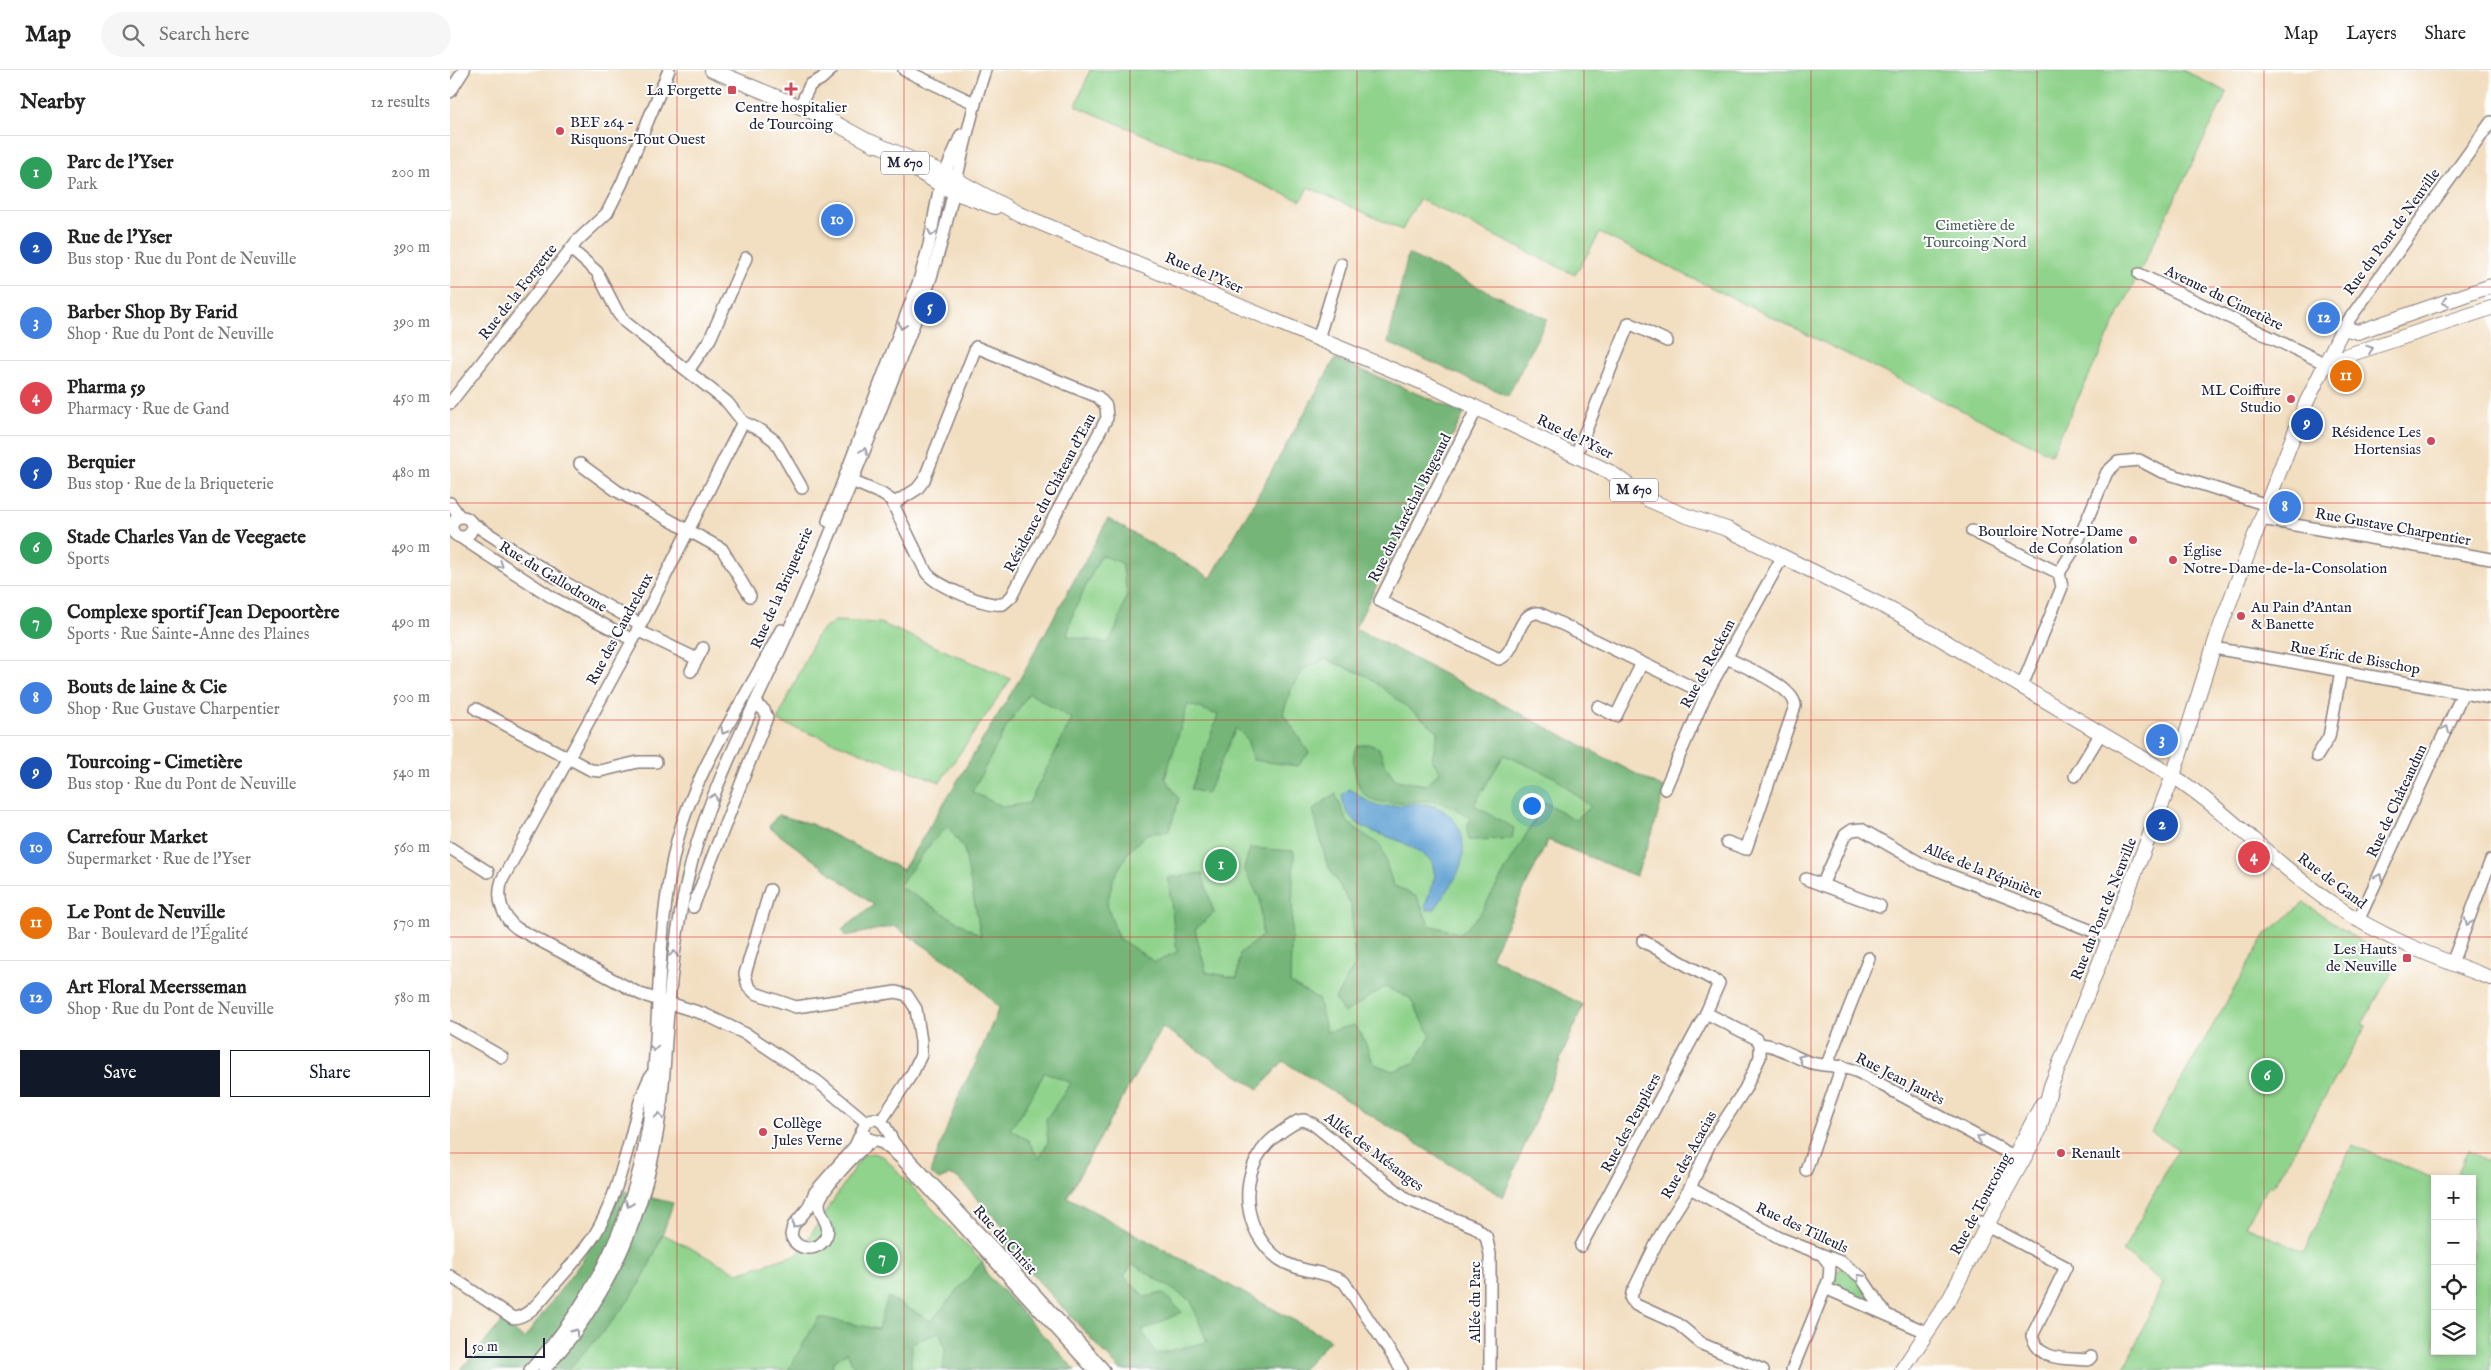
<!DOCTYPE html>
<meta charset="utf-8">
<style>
:root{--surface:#fff;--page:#f6f6f6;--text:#222;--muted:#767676;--line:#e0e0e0;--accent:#111827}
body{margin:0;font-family:"IM FELL English",serif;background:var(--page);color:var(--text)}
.controls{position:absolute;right:15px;bottom:15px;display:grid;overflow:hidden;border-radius:0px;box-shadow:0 2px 8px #0003}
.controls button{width:45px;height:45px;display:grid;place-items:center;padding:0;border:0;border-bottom:1px solid var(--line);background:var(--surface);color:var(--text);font:25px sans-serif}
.scale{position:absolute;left:15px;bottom:12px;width:80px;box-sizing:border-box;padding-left:5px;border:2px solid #22223b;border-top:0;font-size:14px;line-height:18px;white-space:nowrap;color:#22223b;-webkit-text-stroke:4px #fff;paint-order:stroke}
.you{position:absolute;left:1081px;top:735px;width:18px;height:18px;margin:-12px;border:4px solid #fff;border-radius:50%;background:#1a73e8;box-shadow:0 0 0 8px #1a73e833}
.badge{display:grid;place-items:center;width:32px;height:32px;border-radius:50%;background:var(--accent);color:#fff;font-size:16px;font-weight:700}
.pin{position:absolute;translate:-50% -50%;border:2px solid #fff;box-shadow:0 1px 5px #0006}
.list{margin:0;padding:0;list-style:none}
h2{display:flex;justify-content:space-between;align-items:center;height:65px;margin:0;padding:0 20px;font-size:21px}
h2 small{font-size:16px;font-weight:400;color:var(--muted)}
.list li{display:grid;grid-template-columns:32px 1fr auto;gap:15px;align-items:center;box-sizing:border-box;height:75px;padding:0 20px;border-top:1px solid var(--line)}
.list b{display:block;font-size:19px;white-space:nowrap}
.list p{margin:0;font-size:16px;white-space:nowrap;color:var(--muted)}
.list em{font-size:16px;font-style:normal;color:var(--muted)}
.actions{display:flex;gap:10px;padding:15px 20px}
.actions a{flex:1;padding:11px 0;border:1px solid var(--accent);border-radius:0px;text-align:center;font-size:18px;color:var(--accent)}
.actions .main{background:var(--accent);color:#fff}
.icon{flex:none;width:28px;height:28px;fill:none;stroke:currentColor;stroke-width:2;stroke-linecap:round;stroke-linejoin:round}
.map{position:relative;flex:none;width:2041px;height:1300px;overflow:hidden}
header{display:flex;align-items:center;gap:30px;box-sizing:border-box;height:70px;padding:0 25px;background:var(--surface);border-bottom:1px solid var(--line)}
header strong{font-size:24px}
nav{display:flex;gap:28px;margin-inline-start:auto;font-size:18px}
.search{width:350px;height:45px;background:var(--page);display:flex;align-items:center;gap:12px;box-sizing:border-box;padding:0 18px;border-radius:28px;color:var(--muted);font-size:19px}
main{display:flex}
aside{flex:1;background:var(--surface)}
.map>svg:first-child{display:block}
</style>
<header>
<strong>Map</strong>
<div class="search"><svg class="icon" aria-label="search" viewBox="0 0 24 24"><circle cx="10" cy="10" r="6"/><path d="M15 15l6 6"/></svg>Search here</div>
<nav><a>Map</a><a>Layers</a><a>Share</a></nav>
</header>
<main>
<aside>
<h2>Nearby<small>12 results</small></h2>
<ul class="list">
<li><span class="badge" style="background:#2e9e5b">1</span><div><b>Parc de l'Yser</b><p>Park</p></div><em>200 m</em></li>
<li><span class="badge" style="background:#1a4fb4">2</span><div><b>Rue de l'Yser</b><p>Bus stop · Rue du Pont de Neuville</p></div><em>390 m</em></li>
<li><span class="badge" style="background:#3f7fe0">3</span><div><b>Barber Shop By Farid</b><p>Shop · Rue du Pont de Neuville</p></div><em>390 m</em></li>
<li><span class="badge" style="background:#e0444e">4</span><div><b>Pharma 59</b><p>Pharmacy · Rue de Gand</p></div><em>450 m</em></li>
<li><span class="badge" style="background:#1a4fb4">5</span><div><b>Berquier</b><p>Bus stop · Rue de la Briqueterie</p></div><em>480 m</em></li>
<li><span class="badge" style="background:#2e9e5b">6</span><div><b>Stade Charles Van de Veegaete</b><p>Sports</p></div><em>490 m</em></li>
<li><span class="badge" style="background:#2e9e5b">7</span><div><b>Complexe sportif Jean Depoortère</b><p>Sports · Rue Sainte-Anne des Plaines</p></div><em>490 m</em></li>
<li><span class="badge" style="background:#3f7fe0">8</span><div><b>Bouts de laine &amp; Cie</b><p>Shop · Rue Gustave Charpentier</p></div><em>500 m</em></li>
<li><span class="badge" style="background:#1a4fb4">9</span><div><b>Tourcoing – Cimetière</b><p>Bus stop · Rue du Pont de Neuville</p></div><em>540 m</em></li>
<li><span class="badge" style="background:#3f7fe0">10</span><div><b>Carrefour Market</b><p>Supermarket · Rue de l'Yser</p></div><em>560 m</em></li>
<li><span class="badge" style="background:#e8710a">11</span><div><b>Le Pont de Neuville</b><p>Bar · Boulevard de l'Égalité</p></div><em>570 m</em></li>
<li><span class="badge" style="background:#3f7fe0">12</span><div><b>Art Floral Meersseman</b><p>Shop · Rue du Pont de Neuville</p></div><em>580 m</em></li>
</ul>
<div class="actions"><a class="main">Save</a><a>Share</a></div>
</aside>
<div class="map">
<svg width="2041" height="1300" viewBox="0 0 2041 1300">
<rect width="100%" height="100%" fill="#fff"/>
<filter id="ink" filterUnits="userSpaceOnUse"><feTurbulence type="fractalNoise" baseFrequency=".02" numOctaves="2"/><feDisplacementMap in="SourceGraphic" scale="10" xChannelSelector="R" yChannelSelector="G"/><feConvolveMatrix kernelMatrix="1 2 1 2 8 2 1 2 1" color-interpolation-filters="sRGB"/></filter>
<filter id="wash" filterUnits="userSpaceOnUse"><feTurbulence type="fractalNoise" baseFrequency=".0096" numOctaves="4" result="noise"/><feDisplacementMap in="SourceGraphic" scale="20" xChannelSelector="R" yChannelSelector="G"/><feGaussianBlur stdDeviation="1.12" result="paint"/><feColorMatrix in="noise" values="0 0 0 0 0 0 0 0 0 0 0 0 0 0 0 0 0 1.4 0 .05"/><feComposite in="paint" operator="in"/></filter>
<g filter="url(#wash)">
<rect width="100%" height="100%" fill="#f2dec0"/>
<g fill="#90d38c" stroke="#597a64">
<path d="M640,0H1732L1777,22L1601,384L1150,163L1125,205L969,129L952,160L858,117L851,131L626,36Z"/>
<path d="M885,289L1014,343L905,558L1215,719L1202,764L1186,806L1098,770L1041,887L1133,935L1053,1127L833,991L809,1019L712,957L617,1127L880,1270L852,1300H670L553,1172L560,1164L508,1108L499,1105L489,1110L512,1018L523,999L549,938L517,904L444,856L395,866L392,860L424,835L319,757L328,745L361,754L453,800L571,607L658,449L761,508Z"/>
<path d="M385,551L430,553L561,609L490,712L327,651L368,563Z"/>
<path d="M1854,833L1946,895L1912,954L1916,956L1823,1117L1819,1115L1795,1156L1854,1182L1902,1075L1985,1109V1281H2022V1109H2005L2018,1080L2041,1094V1300H1674L1713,1213L1673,1181L1728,1079L1701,1062L1816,864Z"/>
<path d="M423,1083L434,1087L532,1192L537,1204L625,1300H118L186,1219L213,1164L288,1203L348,1184L413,1085Z"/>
<path d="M1390,1198L1404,1205L1418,1225L1416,1230C1402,1224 1383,1221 1385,1204Z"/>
</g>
<g fill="#74b578" stroke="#4b6c5a" fill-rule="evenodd">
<path d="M958,184L1097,249L1058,326L938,273Z"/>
<path d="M885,289L1014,343L905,558L1215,719L1202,764L1186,806L1098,770L1041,887L1133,935L1053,1127L833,991L809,1019L712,957L617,1127L880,1270L852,1300H670L553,1172L560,1164L508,1108L499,1105L489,1110L480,1103L512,1018L523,999L549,938L517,904L444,856L395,866L392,860L424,835L319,757L328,745L361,754L453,800L571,607L658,449L761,508ZM651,485L672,493L677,524L666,559L658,573L617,566L624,541ZM875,589L917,606L988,661L982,690L990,701L976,715L946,710L935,695L929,678L918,674L907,676C902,685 903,691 905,702C911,746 951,729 982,731C996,732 1010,739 1020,749L1017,759L1019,770L1062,769L1064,758L1024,735L1054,685L1104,707L1141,737L1125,750L1095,732L1030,844L1011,864L979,855L967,827L943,815L931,776L898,753L885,723L863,740L877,794L901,835L905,895L885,929L894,943L935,917L960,928L981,966L964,993L943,1001L924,994L913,967L904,955L877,962L868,929L840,913L844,781L800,778L794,799L810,829L812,866L790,883L787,908L756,902L745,859L764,843L752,803L718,808L727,882L705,892L668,868L657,834L664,807L679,781L697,764L719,761L729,729L715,708L738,634L768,645L741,719L757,724L786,658L797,669L803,690L848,696L859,683L833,643L842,617L854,599ZM579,623L622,649L579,733L554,737L522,722L556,658ZM498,756L514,779L531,866L449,816L481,773ZM595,1002L621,1013L596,1049L598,1072L589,1089L578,1070L560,1059L572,1043ZM683,1194L741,1231L757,1272L706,1284L692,1261L732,1242L713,1223L695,1227L674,1206Z"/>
<path d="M169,1120L223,1133C214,1162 203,1191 187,1218C172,1243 138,1278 118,1300H10L53,1251L74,1269L131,1192Z"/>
<path d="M532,1192L537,1204L625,1300H493L495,1280L490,1262L462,1273L461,1300H405L397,1282L382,1293L383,1300H338L369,1247L428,1259L438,1227L481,1251Z"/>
</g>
<path fill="#61a1d3" stroke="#426287" d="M899,719C908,722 915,732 925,735C941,739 958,732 974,734C1007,738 1021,771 1009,800C1003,815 993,826 985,839L977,840L975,836L985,806L982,792C973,784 963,777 952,772C926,761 896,759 892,725Z"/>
</g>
<g filter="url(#ink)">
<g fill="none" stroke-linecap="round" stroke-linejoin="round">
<g stroke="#8a807e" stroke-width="14">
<g id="minor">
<path d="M454,0L524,33"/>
<path d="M0,22L14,0"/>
<path d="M350,36L360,15L371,9L381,0"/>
<path d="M121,179L147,202L168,243L175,252L277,332L293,352L183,570L52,810C46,828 52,848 68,859L190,924L254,944L298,965L367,1011L416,1052"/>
<path d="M1689,204L1874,293"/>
<path d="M1893,258L2041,52"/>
<path d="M868,269L891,194"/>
<path d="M238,301L260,269L296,188"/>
<path d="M0,333L127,171L157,143L172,113L219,0"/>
<path d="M1027,338L930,531L1049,589C1068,583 1066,541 1089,543L1256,624"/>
<path d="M293,352L312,361L325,371L352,418"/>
<path d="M1126,385L1179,253L1217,271"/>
<path d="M130,394L167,421L272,479L300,526"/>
<path d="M397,409L432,424L441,430L476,502C485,516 537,537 553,534L562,526L657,348L656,336L648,327L526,277L474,410L467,419L443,434"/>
<path d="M0,433L10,447"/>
<circle cx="12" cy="457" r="10"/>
<path d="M1811,449L2041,489"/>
<path d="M378,451L469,211L479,175L490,115L511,65"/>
<path d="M22,453L107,508L190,554"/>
<path d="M1522,461L1609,503"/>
<path d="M10,467L103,528L183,570"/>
<path d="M187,560L247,589"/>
<path d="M1764,578L2041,628"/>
<path d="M241,601L253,578"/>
<path d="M1572,616L1612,517L1609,503L1626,476L1657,402L1668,392L1689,390L1710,401L1817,435"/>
<path d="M1148,637L1166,646L1192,593"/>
<path d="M26,639L141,700L150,701L188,692H206"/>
<path d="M1867,686L1879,667L1891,601"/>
<path d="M1625,706L1651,663"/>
<path d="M1215,719L1256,624L1333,486"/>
<path d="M1277,772L1296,779L1345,636C1345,617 1293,596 1277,588"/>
<path d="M0,778L38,802"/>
<path d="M1356,809L1430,836"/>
<path d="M1372,815L1395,765L1402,760L1411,759L1472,794L1660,868"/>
<path d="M320,820L295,904L298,916L305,923L346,937L446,922L457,925L466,939L471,971V985L463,1002L431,1051"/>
<path d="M243,837L317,647L314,640L305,634"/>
<path d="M1908,851L2013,623"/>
<path d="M1193,871L1269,913L1256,943L1307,969L1310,974V987L1295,1019L1261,1071L1240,1118L1211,1164L1182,1223L1181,1229L1186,1235L1228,1254L1252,1274L1313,1300"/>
<path d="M2002,893L2041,790"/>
<path d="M0,957L52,987"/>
<path d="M1310,974C1330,975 1343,988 1362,993C1378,997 1390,994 1408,1002L1571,1090"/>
<path d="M1377,994L1419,888"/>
<path d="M413,1059L405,1076L365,1122L358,1138L343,1156L341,1165C346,1182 369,1182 376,1167C382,1154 369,1146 369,1134C369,1121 410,1078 423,1071"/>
<path d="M1356,1100L1392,996"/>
<path d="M1240,1118L1330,1168L1391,1192L1411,1207L1435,1243"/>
<path d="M1531,1152L1616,1197L1582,1266C1590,1292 1615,1288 1638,1290L1641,1287"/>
<path d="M1131,1176L1256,943"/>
<path d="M0,1206L63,1248C80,1247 92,1228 103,1216C117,1200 132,1184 144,1166C160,1140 169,1110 177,1081C185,1054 188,1029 201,1005"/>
<path d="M1375,1218L1476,1262"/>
<path d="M80,1300C146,1230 188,1138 200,1042C211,952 205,861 227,771C247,694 296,630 331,560"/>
<path d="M94,1300C159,1230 198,1137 210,1044C215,1007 215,970 219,933C224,873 233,812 253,755C275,689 309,628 337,564C385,456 429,346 471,235C501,159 509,77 535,0"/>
<path d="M644,1300L451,1088L433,1073L416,1068L413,1059L417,1051C434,1043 437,1062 444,1073L546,1181L654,1300"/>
<path d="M952,1300L894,1212C874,1200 849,1203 829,1189C793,1163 787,1107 817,1074C826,1064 837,1058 848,1051L854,1050L863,1054L958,1130L1025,1157L1036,1166L1040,1184V1300"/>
<path d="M1342,1300L1379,1209L1380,1195L1373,1186"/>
</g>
</g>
<g stroke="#8a807e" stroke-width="16">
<g id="major">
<path d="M262,0L372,46L425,75"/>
<path d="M419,71L494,103L569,144L981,316L1160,402L1199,430L1234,445L1277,459L1447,543L1723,706C1779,743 1825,794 1880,832C1930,867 1984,887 2041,908"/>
<path d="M459,96L503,122L545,137"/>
<path d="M1874,293L2041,238"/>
<path d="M1545,1124L1592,1034"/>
<path d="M1452,1300L1500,1228L1537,1155L1589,1061L1601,1016L1723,706L1768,563L1811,449L1857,331L1893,258L1908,262L2041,216"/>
</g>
</g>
<use href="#minor" stroke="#fff" stroke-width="11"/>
<use href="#major" stroke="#fff" stroke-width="14"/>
</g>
<defs><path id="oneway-chevron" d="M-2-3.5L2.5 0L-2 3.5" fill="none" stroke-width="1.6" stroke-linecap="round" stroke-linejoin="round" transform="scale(1.25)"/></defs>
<g stroke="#9c9ca7">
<use href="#oneway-chevron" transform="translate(482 163) rotate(101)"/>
<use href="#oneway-chevron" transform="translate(1995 232) rotate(161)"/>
<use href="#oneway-chevron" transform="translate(452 256) rotate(110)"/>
<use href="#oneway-chevron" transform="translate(1920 279) rotate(-19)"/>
<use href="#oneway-chevron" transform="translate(414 381) rotate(-69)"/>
<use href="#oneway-chevron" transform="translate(50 495) rotate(35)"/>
<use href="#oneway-chevron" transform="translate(1996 659) rotate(-65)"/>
<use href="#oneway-chevron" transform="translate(274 661) rotate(120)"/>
<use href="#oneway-chevron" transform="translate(264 727) rotate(-68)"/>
<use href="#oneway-chevron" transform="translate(1929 807) rotate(-65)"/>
<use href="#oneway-chevron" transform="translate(2018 852) rotate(111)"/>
<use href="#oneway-chevron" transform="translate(224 884) rotate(-82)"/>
<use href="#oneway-chevron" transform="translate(204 978) rotate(94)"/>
<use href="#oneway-chevron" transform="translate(1351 988) rotate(-155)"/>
<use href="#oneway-chevron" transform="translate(209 1046) rotate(-82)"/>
<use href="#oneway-chevron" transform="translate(1530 1068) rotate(-151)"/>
<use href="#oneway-chevron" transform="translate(179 1134) rotate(109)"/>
<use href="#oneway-chevron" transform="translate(345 1155) rotate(122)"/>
<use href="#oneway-chevron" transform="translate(1410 1207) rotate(-132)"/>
<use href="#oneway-chevron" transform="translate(125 1262) rotate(-55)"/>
</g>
</g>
<path fill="none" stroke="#d62828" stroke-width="1" stroke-opacity="0.55" d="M227,0V1300M454,0V1300M680,0V1300M907,0V1300M1134,0V1300M1361,0V1300M1587,0V1300M1814,0V1300M0,217H2041M0,433H2041M0,650H2041M0,867H2041M0,1083H2041"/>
<g fill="#d1495b" stroke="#fff" stroke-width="2">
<path d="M338.5 11.5h5v5h5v5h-5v5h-5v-5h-5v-5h5z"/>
<rect x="277" y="15" width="10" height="10" rx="2.5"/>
<circle cx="110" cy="61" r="5"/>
<circle cx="1841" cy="329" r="5"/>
<circle cx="1981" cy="371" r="5"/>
<circle cx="1683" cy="470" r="5"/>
<circle cx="1723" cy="490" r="5"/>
<circle cx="1791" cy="546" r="5"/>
<rect x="1952" y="883" width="10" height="10" rx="2.5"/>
<circle cx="313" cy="1062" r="5"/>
<circle cx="1611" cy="1083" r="5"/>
</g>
<g text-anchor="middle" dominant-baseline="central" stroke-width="4" stroke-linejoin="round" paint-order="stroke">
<g fill="#fff" stroke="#646476" stroke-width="1">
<rect x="431" y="81.5" width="48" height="23" rx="4"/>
<rect x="1160" y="408.5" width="48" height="23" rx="4"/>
</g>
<g font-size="14" font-weight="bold" fill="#22223b">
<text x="455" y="93">M 670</text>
<text x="1184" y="420">M 670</text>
</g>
<g font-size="15" fill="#22223b" stroke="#fff" text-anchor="end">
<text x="272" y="20">La Forgette</text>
<text x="341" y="37" text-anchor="middle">Centre hospitalier<tspan x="341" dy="17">de Tourcoing</tspan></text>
<text x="120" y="52" text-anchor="start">BEF 264 -<tspan x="120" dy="17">Risquons-Tout Ouest</tspan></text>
<text x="1831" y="320">ML Coiffure<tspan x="1831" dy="17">Studio</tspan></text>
<text x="1971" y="362">Résidence Les<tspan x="1971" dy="17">Hortensias</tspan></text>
<text x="1673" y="461">Bourloire Notre-Dame<tspan x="1673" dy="17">de Consolation</tspan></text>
<text x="1733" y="481" text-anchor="start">Église<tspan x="1733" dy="17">Notre-Dame-de-la-Consolation</tspan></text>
<text x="1801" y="537" text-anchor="start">Au Pain d'Antan<tspan x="1801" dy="17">&amp; Banette</tspan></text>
<text x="1947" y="879">Les Hauts<tspan x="1947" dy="17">de Neuville</tspan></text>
<text x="323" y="1053" text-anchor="start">Collège<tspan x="323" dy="17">Jules Verne</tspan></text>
<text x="1621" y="1083" text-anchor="start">Renault</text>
</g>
<g font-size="15" fill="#486057" stroke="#fff">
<text x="1525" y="155">Cimetière de<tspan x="1525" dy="17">Tourcoing Nord</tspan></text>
</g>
<g font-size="15" fill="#22223b" stroke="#fff">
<text transform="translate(1942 162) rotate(-54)">Rue du Pont de Neuville</text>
<text transform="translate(754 203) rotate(23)">Rue de l'Yser</text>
<text transform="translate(68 222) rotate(-52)">Rue de la Forgette</text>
<text transform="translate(1774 228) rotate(26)">Avenue du Cimetière</text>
<text transform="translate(1125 367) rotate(26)">Rue de l'Yser</text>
<text transform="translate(600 423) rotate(-62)">Résidence du Château d'Eau</text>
<text transform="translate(960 438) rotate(-63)">Rue du Maréchal Bugeaud</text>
<text transform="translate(1943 457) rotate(10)">Rue Gustave Charpentier</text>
<text transform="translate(103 507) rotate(31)">Rue du Gallodrome</text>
<text transform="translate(332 518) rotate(-66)">Rue de la Briqueterie</text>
<text transform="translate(170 559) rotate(-62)">Rue des Caudreleux</text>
<text transform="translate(1905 588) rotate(10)">Rue Éric de Bisschop</text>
<text transform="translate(1258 594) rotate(-62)">Rue de Reckem</text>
<text transform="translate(1947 731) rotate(-65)">Rue de Châteaudun</text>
<text transform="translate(1533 801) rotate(22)">Allée de la Pépinière</text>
<text transform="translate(1882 811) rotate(37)">Rue de Gand</text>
<text transform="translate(1654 839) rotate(-68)">Rue du Pont de Neuville</text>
<text transform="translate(1450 1009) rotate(27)">Rue Jean Jaurès</text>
<text transform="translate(1181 1053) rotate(-62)">Rue des Peupliers</text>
<text transform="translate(924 1082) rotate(37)">Allée des Mésanges</text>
<text transform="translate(1239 1085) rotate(-61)">Rue des Acacias</text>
<text transform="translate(1531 1134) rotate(-62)">Rue de Tourcoing</text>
<text transform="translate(1352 1158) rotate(25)">Rue des Tilleuls</text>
<text transform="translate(555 1170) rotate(48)">Rue du Christ</text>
<text transform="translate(1025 1232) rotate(-90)">Allée du Parc</text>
</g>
</g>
</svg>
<div class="controls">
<button>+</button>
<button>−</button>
<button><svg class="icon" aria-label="locate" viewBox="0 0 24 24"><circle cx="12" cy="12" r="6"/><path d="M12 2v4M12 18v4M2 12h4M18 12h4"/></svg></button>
<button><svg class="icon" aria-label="layers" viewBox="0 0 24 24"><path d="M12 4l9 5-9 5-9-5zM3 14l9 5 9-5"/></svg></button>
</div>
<div class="scale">50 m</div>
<div class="you"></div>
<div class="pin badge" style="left:771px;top:795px;background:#2e9e5b">1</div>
<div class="pin badge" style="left:1712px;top:755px;background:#1a4fb4">2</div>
<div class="pin badge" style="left:1712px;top:670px;background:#3f7fe0">3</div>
<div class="pin badge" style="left:1804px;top:787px;background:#e0444e">4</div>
<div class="pin badge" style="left:480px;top:238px;background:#1a4fb4">5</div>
<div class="pin badge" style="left:1817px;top:1006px;background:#2e9e5b">6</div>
<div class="pin badge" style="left:432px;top:1188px;background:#2e9e5b">7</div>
<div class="pin badge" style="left:1835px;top:437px;background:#3f7fe0">8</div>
<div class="pin badge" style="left:1857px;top:354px;background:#1a4fb4">9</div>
<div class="pin badge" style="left:387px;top:150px;background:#3f7fe0">10</div>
<div class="pin badge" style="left:1896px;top:306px;background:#e8710a">11</div>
<div class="pin badge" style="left:1874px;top:248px;background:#3f7fe0">12</div>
</div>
</main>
